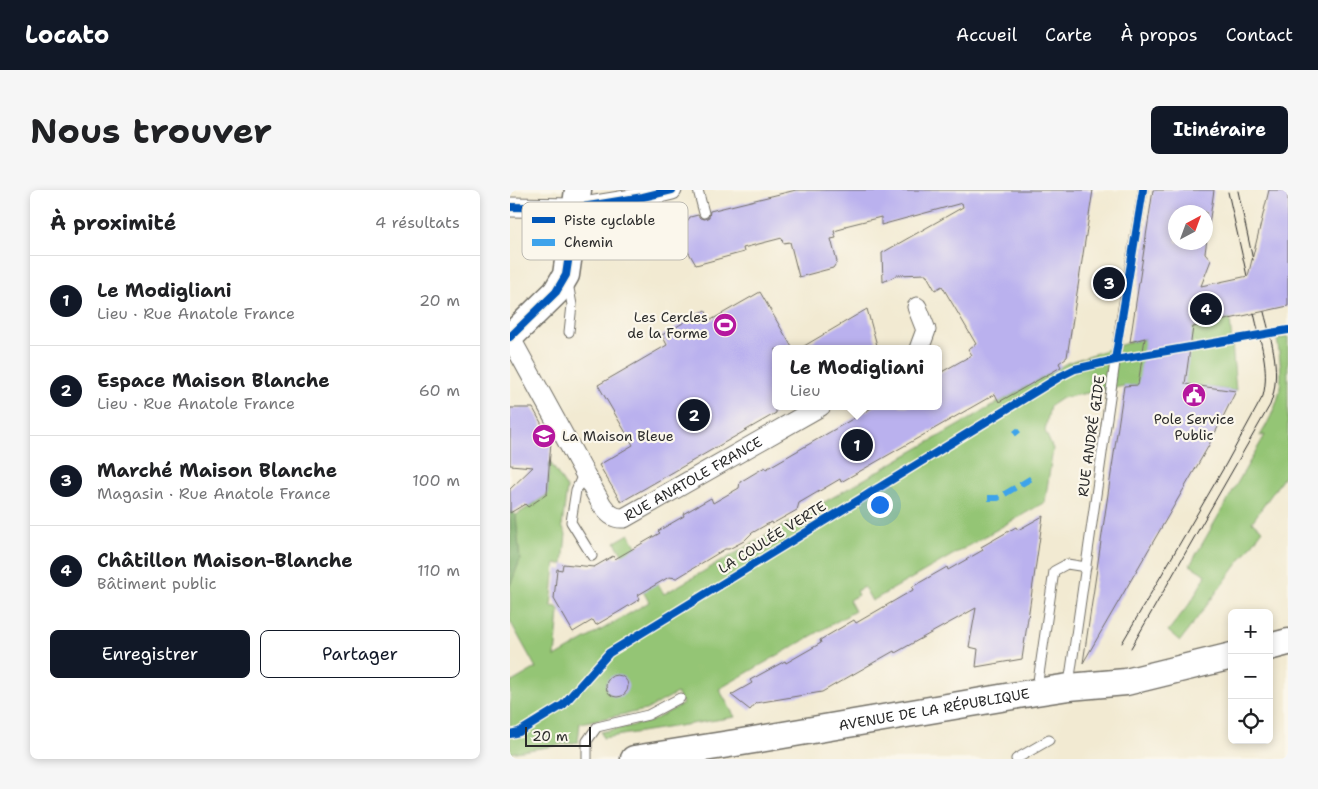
<!DOCTYPE html>
<html lang="fr">
<meta charset="utf-8">
<style>
:root{--surface:#fff;--page:#f6f6f6;--text:#202124;--muted:#757577;--line:#e0e0e0;--accent:#111827}
body{margin:0;font-family:"Shantell Sans",sans-serif;background:var(--page);color:var(--text)}
.controls{position:absolute;right:15px;bottom:15px;display:grid;overflow:hidden;border-radius:8px;box-shadow:0 2px 8px #0003}
.controls button{width:45px;height:45px;display:grid;place-items:center;padding:0;border:0;border-bottom:1px solid var(--line);background:var(--surface);color:var(--text);font:25px sans-serif}
.compass{position:absolute;left:658px;top:15px;width:45px;height:45px;border-radius:50%;background:var(--surface);box-shadow:0 2px 8px #0003;rotate:41deg}
.scale{position:absolute;left:15px;bottom:12px;width:66px;box-sizing:border-box;padding-left:5px;border:2px solid #2b2b2b;border-top:0;font-size:14px;line-height:18px;white-space:nowrap;color:#2b2b2b;-webkit-text-stroke:4px #fbf7ec;paint-order:stroke}
.you{position:absolute;left:369px;top:314px;width:18px;height:18px;margin:-12px;border:4px solid #fff;border-radius:50%;background:#1a73e8;box-shadow:0 0 0 8px #1a73e833}
.badge{display:grid;place-items:center;width:32px;height:32px;border-radius:50%;background:var(--accent);color:#fff;font-size:16px;font-weight:700}
.pin{position:absolute;translate:-50% -50%;border:2px solid #fff;box-shadow:0 1px 5px #0006}
.popup{position:absolute;left:262px;top:155px;width:170px;height:65px;box-sizing:border-box;display:grid;place-content:center;border-radius:8px;background:var(--surface);filter:drop-shadow(0 1px 4px #0005);font-size:16px;white-space:nowrap;color:var(--muted)}
.popup b{font-size:19px;color:var(--text)}
.popup::after{content:'';position:absolute;left:50%;top:100%;margin-left:-10px;border:10px solid transparent;border-top-color:var(--surface)}
.list{margin:0;padding:0;list-style:none}
h2{display:flex;justify-content:space-between;align-items:center;height:65px;margin:0;padding:0 20px;font-size:21px}
h2 small{font-size:16px;font-weight:400;color:var(--muted)}
.list li{display:grid;grid-template-columns:32px 1fr auto;gap:15px;align-items:center;box-sizing:border-box;height:90px;padding:0 20px;border-top:1px solid var(--line)}
.list b{display:block;font-size:19px;white-space:nowrap}
.list p{margin:0;font-size:16px;white-space:nowrap;color:var(--muted)}
.list em{font-size:16px;font-style:normal;color:var(--muted)}
.actions{display:flex;gap:10px;padding:15px 20px}
.actions a{flex:1;padding:11px 0;border:1px solid var(--accent);border-radius:8px;text-align:center;font-size:18px;color:var(--accent)}
.actions .main{background:var(--accent);color:#fff}
.icon{flex:none;width:28px;height:28px;fill:none;stroke:currentColor;stroke-width:2;stroke-linecap:round;stroke-linejoin:round}
.map{position:relative;flex:none;width:778px;height:569px;overflow:hidden;border-radius:8px}
header{display:flex;align-items:center;gap:30px;box-sizing:border-box;height:70px;padding:0 25px;background:var(--accent);color:#fff}
header strong{font-size:24px}
nav{display:flex;gap:28px;margin-inline-start:auto;font-size:18px}
.intro{display:flex;align-items:center;justify-content:space-between;box-sizing:border-box;height:120px;padding:0 30px}
h1{margin:0;font-size:35px}
.button{padding:12px 22px;border-radius:8px;background:var(--accent);color:#fff;font-size:18px;font-weight:700}
main{display:flex;gap:30px;padding:0 30px}
aside{flex:1;background:var(--surface);border-radius:8px;box-shadow:0 2px 8px #0003}
.map>svg:first-child{display:block}
</style>
<header>
<strong>Locato</strong>
<nav><a>Accueil</a><a>Carte</a><a>À propos</a><a>Contact</a></nav>
</header>
<div class="intro"><h1>Nous trouver</h1><a class="button">Itinéraire</a></div>
<main>
<aside>
<h2>À proximité<small>4 résultats</small></h2>
<ul class="list">
<li><span class="badge">1</span><div><b>Le Modigliani</b><p>Lieu · Rue Anatole France</p></div><em>20 m</em></li>
<li><span class="badge">2</span><div><b>Espace Maison Blanche</b><p>Lieu · Rue Anatole France</p></div><em>60 m</em></li>
<li><span class="badge">3</span><div><b>Marché Maison Blanche</b><p>Magasin · Rue Anatole France</p></div><em>100 m</em></li>
<li><span class="badge">4</span><div><b>Châtillon Maison-Blanche</b><p>Bâtiment public</p></div><em>110 m</em></li>
</ul>
<div class="actions"><a class="main">Enregistrer</a><a>Partager</a></div>
</aside>
<div class="map">
<svg width="778" height="569" viewBox="0 0 778 569">
<rect width="100%" height="100%" fill="#fbf7ec"/>
<filter id="ink" filterUnits="userSpaceOnUse"><feTurbulence type="fractalNoise" baseFrequency=".02" numOctaves="2"/><feDisplacementMap in="SourceGraphic" scale="10" xChannelSelector="R" yChannelSelector="G"/><feConvolveMatrix kernelMatrix="1 2 1 2 8 2 1 2 1" color-interpolation-filters="sRGB"/></filter>
<filter id="wash" filterUnits="userSpaceOnUse"><feTurbulence type="fractalNoise" baseFrequency=".0096" numOctaves="4" result="noise"/><feDisplacementMap in="SourceGraphic" scale="20" xChannelSelector="R" yChannelSelector="G"/><feGaussianBlur stdDeviation="1.12" result="paint"/><feColorMatrix in="noise" values="0 0 0 0 0 0 0 0 0 0 0 0 0 0 0 0 0 1.4 0 .05"/><feComposite in="paint" operator="in"/></filter>
<g filter="url(#wash)">
<rect width="100%" height="100%" fill="#f2ead2"/>
<g fill="#94c575" stroke="#607850">
<path d="M720,129L726,201L675,194L614,196L552,208L540,216L535,241L543,259L535,312L362,411L354,397L346,401L348,405L339,410L345,421L209,499L225,527L93,548L91,542L140,532L173,514L167,503L136,520L70,533L68,552L0,563V493L26,478L0,431V329L37,305L40,272L57,298L52,336L56,344L53,374H45L41,416L47,417L49,421L45,467L139,412L105,352L119,344L154,404L557,173L620,152Z"/>
<path d="M778,147V285L776,284L742,332L753,340L670,451L658,441L681,412L696,385L680,375L755,245L750,246C773,207 774,193 767,149Z"/>
</g>
<path fill="#7a6" stroke="#516a48" d="M0,320L6,325L10,370L0,396Z"/>
<g id="blocks">
<g fill="#bab1ee" fill-rule="evenodd">
<path d="M286,0H583L557,167L549,173L551,177L489,212L485,204L331,292L330,289L289,313L287,320L262,334L261,332L242,343L234,351L219,359H215L167,388L159,387L128,405L130,409L107,423L86,435L83,430L63,442L44,409L47,379L52,380L53,374L84,377L103,366L105,369L150,343L148,341L174,326L173,324L201,308L203,313L229,298L230,292L255,277L256,279L365,216H428V184L462,165L458,159L466,154L432,96L425,100L416,84L387,85L373,92L372,63L453,17L452,13L371,35V27L335,36V38L324,41L326,48L321,49L327,72L323,78L289,87L280,52L273,53L272,48L233,58L234,62L186,75L172,51L174,36L180,27L188,25L190,28L195,29L199,27L200,21Z"/>
<path d="M643,0H704L695,63L701,70L691,96L738,86L759,0H778V116L683,137L675,194L726,201L698,257L573,473L614,196L628,195L635,148L620,152ZM666,22H696V52H666Z"/>
<path d="M250,102L283,159H266V223L111,312L89,275L123,255L88,195L157,155L152,145L161,140L195,120L201,130Z"/>
<path d="M357,119L368,159H289Z"/>
<path d="M0,218H23L41,251L37,304L18,317L15,314L0,323V299L23,277L0,275Z"/>
<path d="M533,326L512,469L466,477L468,459L459,457L466,418L385,463L384,461L312,502L246,513L240,520L221,505L242,493L240,490L275,471L276,473L311,453L310,450L344,430L346,433L403,400L402,397L437,377L438,380L473,360L471,357L506,337L508,340Z"/>
<circle cx="107" cy="496" r="11"/>
</g>
</g>
</g>
<g filter="url(#ink)">
<use href="#blocks" fill-opacity="0" stroke="#716e65" stroke-width="1"/>
<g fill="none" stroke-linecap="round" stroke-linejoin="round">
<g stroke="#716e65" stroke-width="11">
<g id="lane">
<path d="M188,0L194,23"/>
<path d="M58,93L62,115L59,142"/>
<path d="M74,282L66,300L61,332L82,366"/>
<path d="M559,494L611,130L633,0"/>
<path d="M527,498L544,381L557,374L576,377"/>
<path d="M77,569V551L87,537L138,525L170,508"/>
<path d="M506,569L539,550"/>
</g>
</g>
<g stroke="#716e65" stroke-width="21">
<g id="street">
<path d="M0,17L66,18L133,7L162,0"/>
<path d="M407,117L416,140L409,159"/>
<path id="s1" d="M0,147L92,315C98,323 103,329 114,328L311,216"/>
</g>
</g>
<g stroke="#716e65" stroke-width="29">
<g id="secondary">
<path d="M0,147L46,102L56,85L68,0"/>
<path d="M759,457L778,452"/>
<path id="s2" d="M124,569L232,552L526,502L559,497L616,492L722,466"/>
</g>
</g>
<use href="#lane" stroke="#fff" stroke-width="9"/>
<use href="#street" stroke="#fff" stroke-width="19"/>
<use href="#secondary" stroke="#fff" stroke-width="26"/>
<g stroke="#2b2b2b" stroke-width="1">
<path d="M728,1L743,70"/>
<path d="M718,2L737,86"/>
<path d="M612,453L716,274L753,206C760,179 750,151 744,123"/>
<path d="M621,458L760,215C772,183 762,153 754,122"/>
</g>
<g stroke="#3ea3eb" stroke-width="6" stroke-dasharray="12 6" stroke-linecap="butt">
<path d="M504,244L509,240"/>
<path d="M478,308H488L525,286"/>
</g>
<g stroke="#fbf7ec" stroke-width="11">
<g id="cycleway">
<path d="M0,17L66,18L133,7L162,0"/>
<path d="M0,147L46,102L56,85L66,18"/>
<path d="M605,170L633,0"/>
<path d="M0,544L9,542L53,515L99,463L551,186L565,179L605,170L778,140"/>
</g>
</g>
<use href="#cycleway" stroke="#0057b8" stroke-width="8"/>
</g>
</g>
<defs>
<g id="stadium-disc" transform="scale(1.25)"><circle r="9.5" fill="#b5179e" stroke="#fbf7ec"/><path d="M0-5a6.5 5 0 1 0 0 10a6.5 5 0 1 0 0-10ZM-3.5-1.8h7v3.6h-7Z" fill="#fff"/></g>
<g id="civic-disc" transform="scale(1.25)"><circle r="9.5" fill="#b5179e" stroke="#fbf7ec"/><path d="M-.6-6.5H3V-4.5H.6V-3L4-1V1h2V6H-6V1h2V-1L-.6-3ZM-1.2 2.5V6h2.4V2.5Z" fill="#fff"/></g>
<g id="school-disc" transform="scale(1.25)"><circle r="9.5" fill="#b5179e" stroke="#fbf7ec"/><path d="M0-5L7-2L0 1L-7-2ZM-4 1L0 2.5L4 1V4Q0 6-4 4Z" fill="#fff"/></g>
</defs>
<g fill-rule="evenodd">
<use href="#stadium-disc" x="215" y="135"/>
<use href="#civic-disc" x="684" y="205"/>
<use href="#school-disc" x="34" y="246"/>
</g>
<g text-anchor="middle" dominant-baseline="central" stroke-width="4.5" stroke-linejoin="round" paint-order="stroke">
<g font-size="14" fill="#2b2b2b" stroke="#fbf7ec" text-anchor="end">
<text x="198" y="127">Les Cercles<tspan x="198" dy="16">de la Forme</tspan></text>
<text x="684" y="229" text-anchor="middle">Pole Service<tspan x="684" dy="16">Public</tspan></text>
<text x="52" y="246" text-anchor="start">La Maison Bleue</text>
</g>
<g font-size="14" fill="#2b2b2b" stroke="#fbf7ec">
<text transform="translate(581 246) rotate(-82)">RUE ANDRÉ GIDE</text>
<text stroke="none"><textPath href="#s1" startOffset="298">RUE ANATOLE FRANCE</textPath></text>
<text transform="translate(262 347) rotate(-32)">LA COULÉE VERTE</text>
<text stroke="none"><textPath href="#s2" startOffset="304">AVENUE DE LA RÉPUBLIQUE</textPath></text>
</g>
</g>
<rect x="12" y="12" width="166" height="58" rx="8" fill="#fbf7ec" stroke="#bdbab2" stroke-width="1"/>
<rect x="22" y="27" width="23" height="6" fill="#0057b8"/>
<rect x="22" y="49" width="23" height="7" fill="#3ea3eb"/>
<g font-size="14" fill="#2b2b2b">
<text x="54" y="35">Piste cyclable</text>
<text x="54" y="57">Chemin</text>
</g>
</svg>
<div class="controls">
<button>+</button>
<button>−</button>
<button><svg class="icon" aria-label="locate" viewBox="0 0 24 24"><circle cx="12" cy="12" r="6"/><path d="M12 2v4M12 18v4M2 12h4M18 12h4"/></svg></button>
</div>
<svg class="compass" viewBox="-18 -18 36 36"><path d="M0-13l5 13h-10z" fill="#e53935"/><path d="M0 13l5-13h-10z" fill="#757577"/></svg>
<div class="scale">20 m</div>
<div class="you"></div>
<div class="pin badge" style="left:347px;top:255px">1</div>
<div class="popup"><b>Le Modigliani</b>Lieu</div>
<div class="pin badge" style="left:184px;top:225px">2</div>
<div class="pin badge" style="left:599px;top:93px">3</div>
<div class="pin badge" style="left:696px;top:119px">4</div>
</div>
</main>
